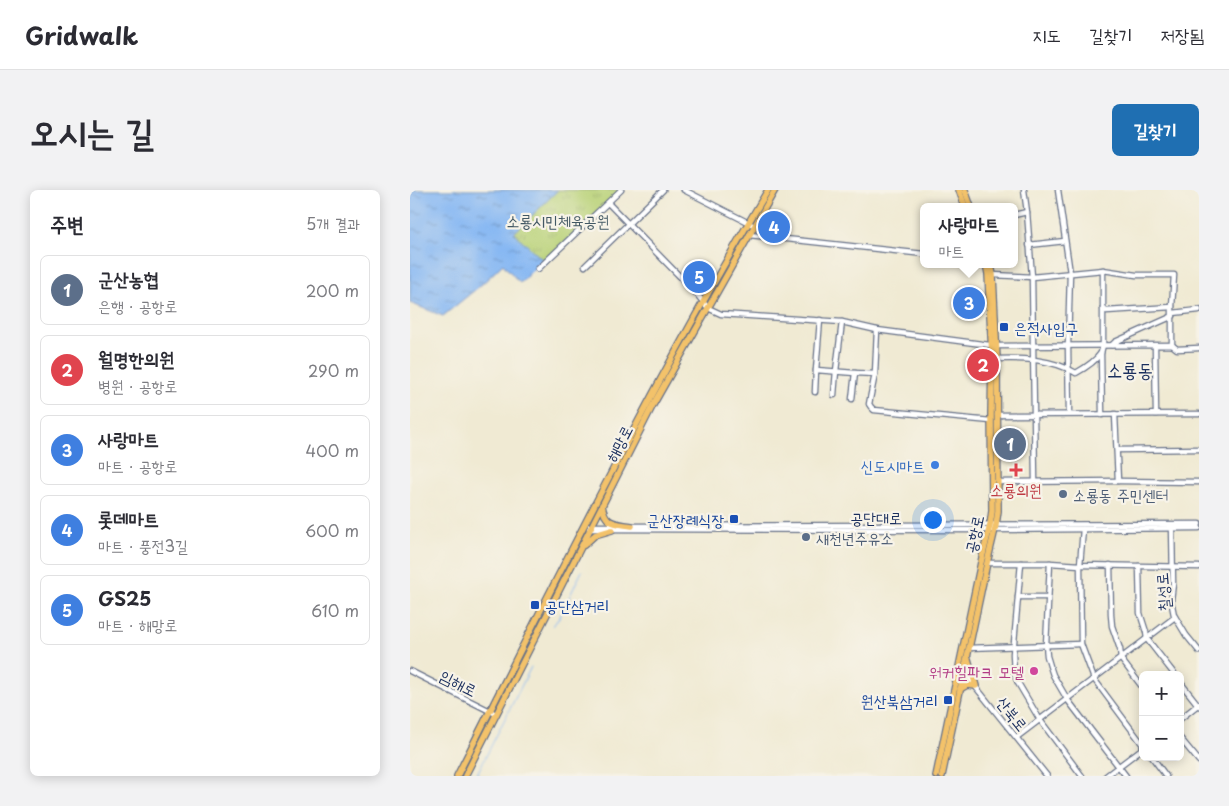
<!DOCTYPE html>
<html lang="ko">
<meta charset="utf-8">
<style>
:root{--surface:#fff;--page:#f2f2f3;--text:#2b2b33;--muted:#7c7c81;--line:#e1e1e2;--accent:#1f6fb2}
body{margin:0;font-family:"Playpen Sans","Poor Story",sans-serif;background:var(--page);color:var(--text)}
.controls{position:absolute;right:15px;bottom:15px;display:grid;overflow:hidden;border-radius:8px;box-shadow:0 2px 12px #0003}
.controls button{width:45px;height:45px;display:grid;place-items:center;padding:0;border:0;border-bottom:1px solid var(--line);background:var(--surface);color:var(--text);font:25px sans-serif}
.you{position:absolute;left:522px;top:329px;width:18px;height:18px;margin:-12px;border:4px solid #fff;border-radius:50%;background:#1a73e8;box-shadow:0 0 0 8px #1a73e833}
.badge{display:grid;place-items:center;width:32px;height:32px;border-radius:50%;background:var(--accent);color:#fff;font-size:16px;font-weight:700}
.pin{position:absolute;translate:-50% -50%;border:2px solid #fff;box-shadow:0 1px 5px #0006}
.popup{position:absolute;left:510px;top:13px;width:98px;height:65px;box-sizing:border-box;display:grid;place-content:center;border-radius:8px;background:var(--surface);filter:drop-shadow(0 1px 4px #0005);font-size:16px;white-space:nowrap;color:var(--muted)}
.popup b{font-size:19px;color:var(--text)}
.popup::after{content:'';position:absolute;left:50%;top:100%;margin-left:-10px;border:10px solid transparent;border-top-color:var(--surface)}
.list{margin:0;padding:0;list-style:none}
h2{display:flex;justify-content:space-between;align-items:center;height:65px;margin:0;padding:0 20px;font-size:21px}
h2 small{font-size:16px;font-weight:400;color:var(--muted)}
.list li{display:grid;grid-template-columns:32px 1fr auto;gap:15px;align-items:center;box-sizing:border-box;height:70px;margin:0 10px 10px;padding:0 10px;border:1px solid var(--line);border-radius:8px}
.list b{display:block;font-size:19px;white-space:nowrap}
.list p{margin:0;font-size:16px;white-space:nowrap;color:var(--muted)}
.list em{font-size:16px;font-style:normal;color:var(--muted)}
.map{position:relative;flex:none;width:789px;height:586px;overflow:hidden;border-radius:8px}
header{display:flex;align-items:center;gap:30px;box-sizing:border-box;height:70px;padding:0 25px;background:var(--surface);border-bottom:1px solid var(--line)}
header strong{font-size:24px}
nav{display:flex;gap:28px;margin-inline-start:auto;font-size:18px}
.intro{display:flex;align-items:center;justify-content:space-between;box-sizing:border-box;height:120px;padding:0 30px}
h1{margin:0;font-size:35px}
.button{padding:12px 22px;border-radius:8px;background:var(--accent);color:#fff;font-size:18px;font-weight:700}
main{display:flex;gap:30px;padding:0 30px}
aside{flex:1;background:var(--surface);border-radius:8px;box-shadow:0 2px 12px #0003}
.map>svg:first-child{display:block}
</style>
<header>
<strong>Gridwalk</strong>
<nav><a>지도</a><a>길찾기</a><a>저장됨</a></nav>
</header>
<div class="intro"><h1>오시는 길</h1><a class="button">길찾기</a></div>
<main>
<aside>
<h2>주변<small>5개 결과</small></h2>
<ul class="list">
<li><span class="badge" style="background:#5c6f8a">1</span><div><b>군산농협</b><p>은행 · 공항로</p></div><em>200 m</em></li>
<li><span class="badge" style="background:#e0444e">2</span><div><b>월명한의원</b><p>병원 · 공항로</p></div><em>290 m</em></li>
<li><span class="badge" style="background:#3f7fe0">3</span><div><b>사랑마트</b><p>마트 · 공항로</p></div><em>400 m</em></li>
<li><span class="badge" style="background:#3f7fe0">4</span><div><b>롯데마트</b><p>마트 · 풍전3길</p></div><em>600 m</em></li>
<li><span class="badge" style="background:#3f7fe0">5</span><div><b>GS25</b><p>마트 · 해망로</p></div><em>610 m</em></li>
</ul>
</aside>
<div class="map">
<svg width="789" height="586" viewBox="0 0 789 586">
<defs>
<pattern id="park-tufts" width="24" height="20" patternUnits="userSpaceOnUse" patternTransform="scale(1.25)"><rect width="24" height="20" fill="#b8d176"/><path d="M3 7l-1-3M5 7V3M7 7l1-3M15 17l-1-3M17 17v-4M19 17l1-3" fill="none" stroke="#9eb468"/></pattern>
<pattern id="water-ripples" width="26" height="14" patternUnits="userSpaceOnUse" patternTransform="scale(1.25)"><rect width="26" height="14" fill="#87b8f3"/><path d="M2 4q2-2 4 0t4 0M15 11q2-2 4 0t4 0" fill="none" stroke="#6e96c8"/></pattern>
</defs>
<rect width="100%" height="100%" fill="#f7f3e8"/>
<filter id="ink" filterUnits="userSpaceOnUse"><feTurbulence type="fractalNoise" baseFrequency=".02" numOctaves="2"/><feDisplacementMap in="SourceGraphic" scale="10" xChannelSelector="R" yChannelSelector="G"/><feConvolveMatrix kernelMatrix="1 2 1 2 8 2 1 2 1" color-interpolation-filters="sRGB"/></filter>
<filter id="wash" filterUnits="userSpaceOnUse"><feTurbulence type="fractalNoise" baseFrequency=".0096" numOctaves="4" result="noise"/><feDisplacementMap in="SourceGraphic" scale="20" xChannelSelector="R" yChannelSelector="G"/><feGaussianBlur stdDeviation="1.12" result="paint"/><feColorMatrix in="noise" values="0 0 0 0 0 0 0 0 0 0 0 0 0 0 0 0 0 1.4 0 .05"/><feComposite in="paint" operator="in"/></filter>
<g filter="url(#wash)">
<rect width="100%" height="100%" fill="#f0ead3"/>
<path fill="url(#park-tufts)" stroke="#6a806a" d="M148,0H211L135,72L103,44Z"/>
<path fill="url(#water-ripples)" stroke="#5174a8" d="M0,0H148L104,43L133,70L110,93L93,74L71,95L33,126L0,113Z"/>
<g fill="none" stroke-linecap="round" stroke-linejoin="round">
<g stroke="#87b8f3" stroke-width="1">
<path d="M143,436L150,426L172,381"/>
<path d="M66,586L121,477"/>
</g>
</g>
</g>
<g filter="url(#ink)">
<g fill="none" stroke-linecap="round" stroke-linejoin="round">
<g stroke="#667087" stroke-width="7">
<g id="minor">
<path d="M274,0L341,34"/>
<path d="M614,0L617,22L622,87L625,291"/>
<path d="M648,0L660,83L658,155L659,224"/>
<path d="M198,13L286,103L298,118L311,124L432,132L467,140L587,156L762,155L767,159L789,158"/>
<path d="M604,25L617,22"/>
<path d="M339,45L514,64"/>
<path d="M619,55L655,51"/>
<path d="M175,76L253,0"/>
<path d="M128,79L211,0"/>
<path d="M583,85L622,87L693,80L726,85H764L762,117V155"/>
<path d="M693,118L696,121L762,117"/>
<path d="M763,123L789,120"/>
<path d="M467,140L465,184L459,214L461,217L464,220L581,231"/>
<path d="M702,155L705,152L763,126"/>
<path d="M745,156L746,224"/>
<path d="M587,169C614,168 642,169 666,183C675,178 685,172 691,163"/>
<path d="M406,180L410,130"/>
<path d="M405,202L406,180L445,183"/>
<path d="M424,205L426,181L432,132"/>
<path d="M442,209L445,183L465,184"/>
<path d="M705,224L708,291"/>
<path d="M587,225L789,224"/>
<path d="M692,225L691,163L693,155V80"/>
<path d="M707,260L789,259"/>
<path d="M588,292L708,291L789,292"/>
<path d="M762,335L763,394L761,410L764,425L776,445L789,461"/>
<path d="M180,336H210"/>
<path d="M220,336L789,334"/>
<path d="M179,339L579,340L789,338"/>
<path d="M673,339L670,375L671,454L684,489L733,555"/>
<path d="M577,373H640L670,375L789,377"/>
<path d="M611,373L603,464L604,483L608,493L630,530L672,586"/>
<path d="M640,373L636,455L637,466L640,476L643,485L657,509L716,586"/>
<path d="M700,375L701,425L702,436L710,459L711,469L733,498"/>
<path d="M729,376L730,423L736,442L737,449L765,485"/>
<path d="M608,407H638"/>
<path d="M559,458L671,454"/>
<path d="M0,481L86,524"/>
<path d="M553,481L637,586"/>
<path d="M770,492L789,516"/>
<path d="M770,529L789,514"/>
<path d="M607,547L765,427"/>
<path d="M770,548L789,571"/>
<path d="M742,567L756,586"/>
<path d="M696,586L733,558"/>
</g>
</g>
<g stroke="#667087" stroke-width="8">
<g id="major">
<path d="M549,0L555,17"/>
<path d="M555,0L561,17"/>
<path d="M192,315C195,335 205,333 222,336"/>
<path d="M174,355L185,345L202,340"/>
<path d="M550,499L557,495L566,496L558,469"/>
<path d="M47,586C147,389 244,190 358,0"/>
<path d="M55,586L243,215L365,0"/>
<path d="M526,586L571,372L580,335L582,321L581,224L582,166L578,84L576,74"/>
<path d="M532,586L577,373L586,335L588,321L587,169L583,85L581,74"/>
</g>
</g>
<use href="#minor" stroke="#fff" stroke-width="4.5"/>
<use href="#major" stroke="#f3c26a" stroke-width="5.5"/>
</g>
</g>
<g fill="#1a4fb4" stroke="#f7f3e8" stroke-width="2">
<rect x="589" y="132" width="10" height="10" rx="2.5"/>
<rect x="319" y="324" width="10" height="10" rx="2.5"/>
<rect x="120" y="410" width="10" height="10" rx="2.5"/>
<rect x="533" y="505" width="10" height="10" rx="2.5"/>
</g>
<circle fill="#3f7fe0" stroke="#f7f3e8" stroke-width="2" cx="525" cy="275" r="5"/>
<path fill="#e0444e" stroke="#f7f3e8" stroke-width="2" d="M603.5 272.5h5v5h5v5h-5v5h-5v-5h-5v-5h5z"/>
<g fill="#5c6f8a" stroke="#f7f3e8" stroke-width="2">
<circle cx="653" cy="304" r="5"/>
<circle cx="396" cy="347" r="5"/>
</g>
<circle fill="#d1479c" stroke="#f7f3e8" stroke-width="2" cx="624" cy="481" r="5"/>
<g text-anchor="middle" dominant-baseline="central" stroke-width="4.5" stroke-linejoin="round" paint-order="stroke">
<g font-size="16" fill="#425864" stroke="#f7f3e8">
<text x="148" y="30">소룡시민체육공원</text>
</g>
<g font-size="16" fill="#164399" stroke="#f7f3e8" text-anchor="start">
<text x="604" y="137">은적사입구</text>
<text x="314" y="329" text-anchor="end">군산장례식장</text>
<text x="135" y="415">공단삼거리</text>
<text x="528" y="510" text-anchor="end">원산북삼거리</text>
</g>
<g font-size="16" fill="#1b2f5e" stroke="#f7f3e8">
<text transform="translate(208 253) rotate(-63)">해망로</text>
<text x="466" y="327">공단대로</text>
<text transform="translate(563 344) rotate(-78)">공항로</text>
<text transform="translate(752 402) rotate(-95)">칠성로</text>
<text transform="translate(49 492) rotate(27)">임해로</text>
<text transform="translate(603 523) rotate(51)">산북로</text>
</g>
<g font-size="16" fill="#366cbe" stroke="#f7f3e8" text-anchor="end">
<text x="515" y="275">신도시마트</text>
</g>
<g font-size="16" fill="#be3a42" stroke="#f7f3e8">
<text x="606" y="299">소룡의원</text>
</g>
<g font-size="16" fill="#4e5e75" stroke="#f7f3e8" text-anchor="start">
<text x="663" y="304">소룡동 주민센터</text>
<text x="406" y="347">새천년주유소</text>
</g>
<g font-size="16" fill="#b23c85" stroke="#f7f3e8" text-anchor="end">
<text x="614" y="481">워커힐파크 모텔</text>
</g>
<g font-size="19" fill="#1b2f5e" stroke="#f7f3e8">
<text x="720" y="179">소룡동</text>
</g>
</g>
</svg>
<div class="controls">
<button>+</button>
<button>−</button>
</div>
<div class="you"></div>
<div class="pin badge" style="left:600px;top:254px;background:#5c6f8a">1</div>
<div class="pin badge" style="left:573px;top:175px;background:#e0444e">2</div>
<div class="pin badge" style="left:559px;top:113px;background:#3f7fe0">3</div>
<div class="popup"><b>사랑마트</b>마트</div>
<div class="pin badge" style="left:364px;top:37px;background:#3f7fe0">4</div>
<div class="pin badge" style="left:289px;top:87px;background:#3f7fe0">5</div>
</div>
</main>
